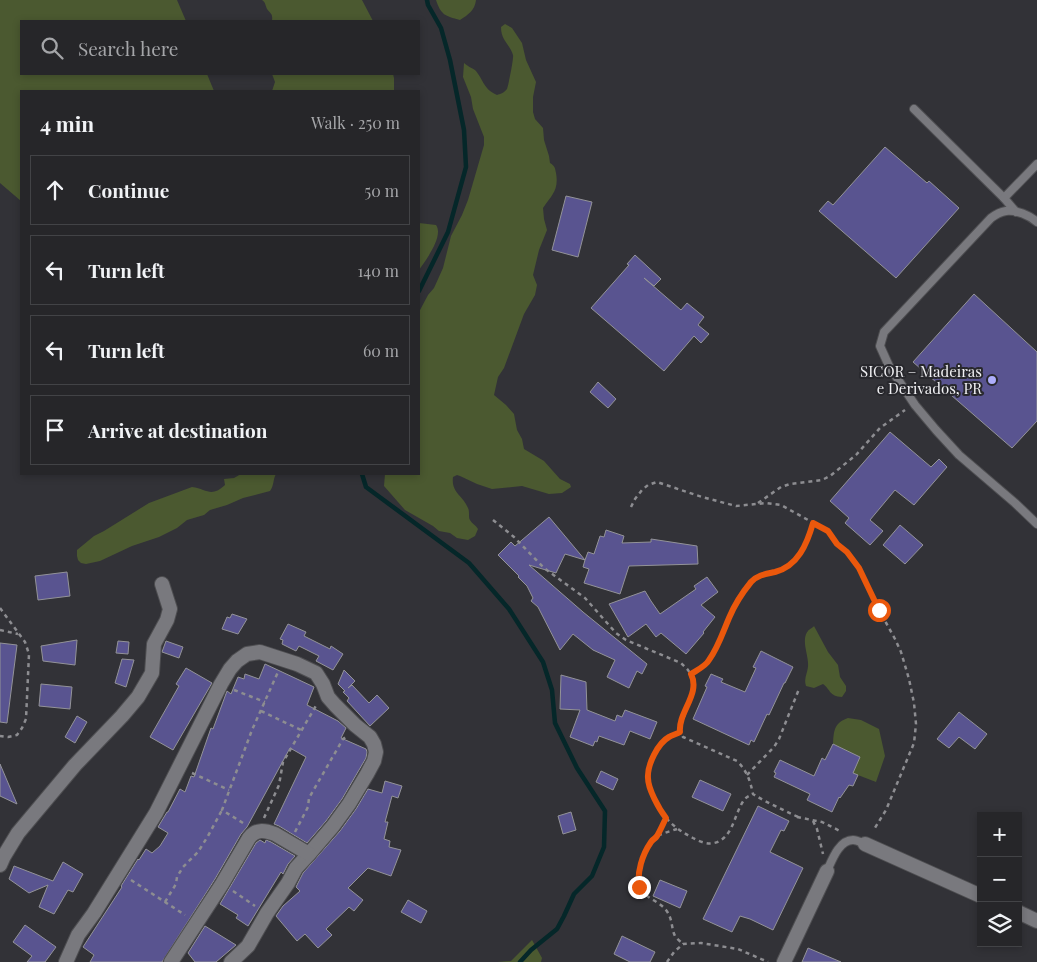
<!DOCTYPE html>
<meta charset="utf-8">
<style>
:root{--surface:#262629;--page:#323235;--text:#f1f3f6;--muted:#a4a5a8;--line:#424346}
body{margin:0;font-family:"Playfair Display",serif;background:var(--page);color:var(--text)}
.controls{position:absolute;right:15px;bottom:15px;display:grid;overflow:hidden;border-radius:0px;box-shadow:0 2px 8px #0003}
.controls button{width:45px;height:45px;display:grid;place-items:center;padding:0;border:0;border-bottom:1px solid var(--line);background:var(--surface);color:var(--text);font:25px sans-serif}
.stop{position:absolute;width:15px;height:15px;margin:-11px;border:4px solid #ea580c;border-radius:50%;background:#fff}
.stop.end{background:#ea580c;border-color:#fff;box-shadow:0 1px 5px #0008}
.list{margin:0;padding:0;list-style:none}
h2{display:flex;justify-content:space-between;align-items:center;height:65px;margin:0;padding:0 20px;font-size:21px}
h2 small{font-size:16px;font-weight:400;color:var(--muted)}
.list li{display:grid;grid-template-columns:32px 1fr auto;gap:15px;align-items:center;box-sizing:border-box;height:70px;margin:0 10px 10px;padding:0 10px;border:1px solid var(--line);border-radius:0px}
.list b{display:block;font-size:19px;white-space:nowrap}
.list em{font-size:16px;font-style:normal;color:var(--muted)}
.icon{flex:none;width:28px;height:28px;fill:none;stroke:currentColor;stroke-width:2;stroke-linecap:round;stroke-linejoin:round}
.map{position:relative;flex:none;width:1037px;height:962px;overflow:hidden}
.search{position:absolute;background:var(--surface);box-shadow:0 2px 8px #0003;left:20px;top:20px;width:400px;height:55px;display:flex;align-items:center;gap:12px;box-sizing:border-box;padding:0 18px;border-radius:0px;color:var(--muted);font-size:19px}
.panel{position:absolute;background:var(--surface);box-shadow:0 2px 8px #0003;left:20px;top:90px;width:400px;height:385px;border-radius:0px}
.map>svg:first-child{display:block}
</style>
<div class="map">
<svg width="1037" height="962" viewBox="0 0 1037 962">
<rect width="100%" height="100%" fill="#323237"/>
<g fill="#4b5930">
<path d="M0,0H177L186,21H21V74H207L214,91H21V201L0,183Z"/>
<path d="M262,0H362L373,21H272C273,14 271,14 267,9C265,5 266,3 262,0Z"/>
<path d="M436,0H476C475,10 468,15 460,20C445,16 441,15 436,0Z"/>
<path d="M505,24L512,28L522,43L526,60L536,82L533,97V112L535,119L543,128L544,140L549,156L550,163C555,166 555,168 556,173C559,190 552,195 543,208L544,219L547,230L539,250L533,275L537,285L535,295L524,314L504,368L498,377L494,395L506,405L514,414L517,430L522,439L524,449L544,461L560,479L570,484L571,487L562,493L549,494L522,486L492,489L477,484L460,476L457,475L453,477C451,493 463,495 468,508C470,512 468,517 470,520C472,524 476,525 478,529L475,536L468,540L457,538L450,533L439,531L433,526L405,510L384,486L385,474H419V312L428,295L434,288L443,268L451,236L462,215L468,200L484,145V137L473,109L471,97L463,77L464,63C467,66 472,68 475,70C484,80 483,89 497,95C500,94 504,93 507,89C508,87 514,58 513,55C510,44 501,41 501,27Z"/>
<path d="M272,74H393L394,78V91H272L275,82Z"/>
<path d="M419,223L436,225C444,236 426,260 419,270Z"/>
<path d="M241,474H276C273,479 274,486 270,491L243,498L227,505L210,510L204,515L187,520L177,528L159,537L132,546L100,561L86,564L81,563L78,560L77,556V550L94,536L104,531L149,503L192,487C207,489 211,498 225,485L224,479L234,478Z"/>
<path d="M814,626L828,652L838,665L840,677L846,686V691L842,697C829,696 831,690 823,684L814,688L806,686C803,678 809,671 808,663C808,654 801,639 808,631C808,630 814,627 814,626Z"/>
<path d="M848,718L861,720L879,729L885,756L876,782L850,772L855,767L860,757L833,744C834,730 834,723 848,718Z"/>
<path d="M532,940L542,958L541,962H497L511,961Z"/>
</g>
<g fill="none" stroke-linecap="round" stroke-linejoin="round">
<g stroke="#052729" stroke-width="4.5">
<path d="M419,291L448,232L466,167L464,130L450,60L441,28L428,5L427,0"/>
<path d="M362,474L366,487L469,563L509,609L543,662L552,690L555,723L577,768L605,811L604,847L592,876L574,894L564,916L557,929L531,950L520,962"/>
</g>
</g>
<g fill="#595490" stroke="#939398">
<path d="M885,147L927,183L929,181L959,208L896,278L819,211L828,201L833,205Z"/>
<path d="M566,196L592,202L578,257L552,250Z"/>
<path d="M635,255L661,279L654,286L644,278L681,310L687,303L704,317L698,325L709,334L701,343L694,336L664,371L591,308L629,265L627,264Z"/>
<path d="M974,294L1037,352V421L1012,448L913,362Z"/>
<path d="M598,382L616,399L608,408L590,392Z"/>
<path d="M890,432L931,467L939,459L947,467L914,505L895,490L870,520L883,531L870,545L845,523L849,518L830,501Z"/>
<path d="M549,517L585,560L588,552L594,554L600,536L604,537L606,530L624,536L622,543L651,542V539L697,546L698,564L629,566L620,594L584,583L589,569L583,567L585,560L565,554L556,573L529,565L583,612L647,664L642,674L637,671L629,688L607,677L615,660L593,650L573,634L560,650L538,607L531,601L533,598L527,586L518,577L519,576L498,555L511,542L515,546Z"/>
<path d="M900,525L923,545L905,564L883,545Z"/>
<path d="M67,572L70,596L38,600L35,576Z"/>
<path d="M707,577L718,592L701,605L715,617L703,632L704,633L686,654L661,633L656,637L646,624L628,637L609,604L645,591L651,601L660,614L696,589L694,586Z"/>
<path d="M232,614L247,619L238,634L222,629L227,617L230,618Z"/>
<path d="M288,624L306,632L304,636L330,649L331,646L343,654L333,670L316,661L319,656L299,646L296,651L282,644L283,640L280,639Z"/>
<path d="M77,640L75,665L43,661L41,646Z"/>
<path d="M118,641L129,642L128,654L116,653Z"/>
<path d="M166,641L183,647L179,658L162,652Z"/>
<path d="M0,643L17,645L7,723L0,722Z"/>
<path d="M761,651L793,667L785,683H784L769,715L767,714L754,742L751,740L749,745L693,719L707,687L705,686L711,674L723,679L721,682L745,692L756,668L753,667Z"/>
<path d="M122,659L134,660L126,687L115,683Z"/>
<path d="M265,664L314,687L307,705L338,721L346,728L341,738L366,749L367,752L366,758L359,770L342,799L326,821L307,843L279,826L274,824L306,757L290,748L247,827L241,834L215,879L162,962H90L94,955L83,947L122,887L121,886L138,859L139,860L146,849L152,853L160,846L168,833L158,827L167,812H168L180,789L185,792L191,776L194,777L211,728L213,729L227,691L231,694L238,677L244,679L245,674L259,679Z"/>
<path d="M186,668L212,683L173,750L150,737L179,686L176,684Z"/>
<path d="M344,670L355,681L348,688L352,685L369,703L377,695L389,708L370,726L347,701L349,698L343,692L345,691L338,684Z"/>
<path d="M561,675L586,682L587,710L615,721L617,715L622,717L625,710L657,722L650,739L630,731L624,745L599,736L597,742L595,741L593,746L570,737L580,710L560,709Z"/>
<path d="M41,684L72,687L70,709L39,706Z"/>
<path d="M959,712L987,734L975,749L959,737L949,748L937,739Z"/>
<path d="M77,716L87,722L75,743L65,737Z"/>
<path d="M833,744L860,757L853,773L858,775L853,786L849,785L840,798L839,797L832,812L807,800L810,794L774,777L776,773L774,772L780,760L814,776L822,758L825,760Z"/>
<path d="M0,764L17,804L0,796Z"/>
<path d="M601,771L618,779L613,790L596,782Z"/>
<path d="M700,780L731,794L723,811L692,797Z"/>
<path d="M385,781L402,786L398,798L392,796L385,822H388L384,839L390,841L389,847L401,850L391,876L368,868L348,888L363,900L354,911L349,907L326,929L332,935L318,948L305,934L297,941L276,916L283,906L300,891L296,887L303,873L340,831L356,809L368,789L382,793Z"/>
<path d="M758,806L789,821L784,831L781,830L770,852L803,868L773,930L750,919L740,916L732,932L703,919Z"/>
<path d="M571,812L576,830L563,834L558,816Z"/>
<path d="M260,840L265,843L266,840L271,842L295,856L288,864L283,874L281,872L248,926L236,918L238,915L220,904L256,843Z"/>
<path d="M63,862L83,874L73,892L68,890L54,914L39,907L48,885L29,893L9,879L14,866L53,881Z"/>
<path d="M660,880L687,891L680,908L653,896Z"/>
<path d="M408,900L427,911L421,923L401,912Z"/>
<path d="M25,925L56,947L45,962H27L32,956L13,942Z"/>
<path d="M205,926L236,945L216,962H195L188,953Z"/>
<path d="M622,936L655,952L650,962H630L614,954Z"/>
<path d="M808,948L841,962H802Z"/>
</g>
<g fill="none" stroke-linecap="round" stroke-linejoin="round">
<g stroke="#4e4e51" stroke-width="10">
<g id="service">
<path d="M914,109L1004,198L1016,212"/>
<path d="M1004,198L1037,164"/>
<path d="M1037,222C1029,215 1017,210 1006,211C1000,212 995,215 991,218L884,332L880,346L889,366L915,405L936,430L959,455L1015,503L1037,524"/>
<path d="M827,871C832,860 839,840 853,840C857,840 862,843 865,844"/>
</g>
</g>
<g stroke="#4e4e51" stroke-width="16">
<g id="minor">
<path d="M865,844L981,896"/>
<path d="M0,865L4,856L18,833L75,765L122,716L138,697L152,673L154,644L167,620L170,609L162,584"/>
<path d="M1018,912L1037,921"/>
<path d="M66,962L78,935L94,913L156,813L221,684L230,669L237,661L247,654L260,652L297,664L316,673L323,684L328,697L335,705L355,725L370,737L374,744L376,752L374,761L367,774L349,804L333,826L309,854L296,868L288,883L267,913L248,946L231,962"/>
<path d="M171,962L222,884L249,838C256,829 264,830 275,834L309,854"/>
<path d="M784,962L827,871"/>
</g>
</g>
<g stroke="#8d8d91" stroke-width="2.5" stroke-dasharray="4 4" stroke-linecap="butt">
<path d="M758,503L781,487L790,484L822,480L830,476L856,455L880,428L905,410"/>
<path d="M631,507L635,499L642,490L648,485L657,482L702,497L736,506L766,503L781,505L828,531L837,544L847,552L859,568L879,610L895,639L901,652L909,679L914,703L916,724L914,743L886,810L873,831"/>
<path d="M493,520L514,537L544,568L585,598L616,633L626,640L681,663L688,670L692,677L694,684L693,693L680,727V732L683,737L737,761C747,771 750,780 753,794L763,800L798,817"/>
<path d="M0,608L25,642L29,654L26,719L22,728L17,735L8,737L0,736"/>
<path d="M0,630L18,634"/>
<path d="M691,674C696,670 705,666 709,660C718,648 723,633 729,619C734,606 742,594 751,583C758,574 768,575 778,571C799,564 807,544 813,524"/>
<path d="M234,690L265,702"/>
<path d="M261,711L301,730"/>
<path d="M680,732C668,737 662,742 655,754C645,769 647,778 653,794C660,815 672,827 693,838C699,841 707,845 714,843C733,839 734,814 744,800C746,797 749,796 753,794"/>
<path d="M192,773L229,790"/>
<path d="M747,775L774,747L779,739L799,689"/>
<path d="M797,817L822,822L842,832"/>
<path d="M264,818L279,785L283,762L317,704"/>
<path d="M813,821L817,829L823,854"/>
<path d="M243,823L222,810L252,730L278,672"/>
<path d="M677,829C671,831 660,834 656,837C646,845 634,876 640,888C645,898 659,901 666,910C673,919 671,928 675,936C677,939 681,942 683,944"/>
<path d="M295,832L308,807L309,798L343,739L347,736"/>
<path d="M657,836L666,818"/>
<path d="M131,880L185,915"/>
<path d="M233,891L255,906"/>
<path d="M165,902L176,884L177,877L183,867L198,852L208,836L222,810"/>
<path d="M667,962L674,952L683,944L701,943L738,949L768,962"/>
</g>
<use href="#service" stroke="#79797e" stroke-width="8"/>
<use href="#minor" stroke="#79797e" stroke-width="14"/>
</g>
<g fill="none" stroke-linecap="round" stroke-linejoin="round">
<path stroke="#ea580c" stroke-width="6" d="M639,887C637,872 642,855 651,842C653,839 655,839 657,836C660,831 663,824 666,818C659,809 648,789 648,778C647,765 658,743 669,737C672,735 677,734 680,732C678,712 701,694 691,674C697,670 706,666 709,660C718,648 723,632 729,618C734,606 742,593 751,582C757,575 766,574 775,572C798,566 807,544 813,523L828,531L837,544L847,552L859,568L879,610"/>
</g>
<circle fill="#aeaefb" stroke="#28282d" stroke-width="2" cx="992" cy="380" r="5"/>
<g text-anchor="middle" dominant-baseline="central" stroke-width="4" stroke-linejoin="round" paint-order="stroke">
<g font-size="15" fill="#f1f1f4" stroke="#28282d" text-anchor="end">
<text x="982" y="371">SICOR – Madeiras<tspan x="982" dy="17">e Derivados, PR</tspan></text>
</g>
</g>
</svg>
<div class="controls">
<button>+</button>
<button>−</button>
<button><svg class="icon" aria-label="layers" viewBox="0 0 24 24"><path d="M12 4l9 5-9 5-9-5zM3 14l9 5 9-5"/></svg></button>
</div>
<div class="stop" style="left:879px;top:610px"></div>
<div class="stop end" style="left:639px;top:887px"></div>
<div class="search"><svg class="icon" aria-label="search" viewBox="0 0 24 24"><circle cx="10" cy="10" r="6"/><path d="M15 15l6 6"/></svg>Search here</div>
<section class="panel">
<h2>4 min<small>Walk · 250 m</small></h2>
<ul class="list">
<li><svg class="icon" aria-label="ahead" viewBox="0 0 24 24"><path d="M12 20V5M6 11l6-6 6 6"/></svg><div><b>Continue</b></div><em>50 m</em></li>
<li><svg class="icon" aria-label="left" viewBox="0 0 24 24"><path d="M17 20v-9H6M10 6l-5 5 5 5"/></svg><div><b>Turn left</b></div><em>140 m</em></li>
<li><svg class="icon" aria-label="left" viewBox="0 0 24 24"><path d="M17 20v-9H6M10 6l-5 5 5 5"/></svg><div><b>Turn left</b></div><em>60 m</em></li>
<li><svg class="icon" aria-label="arrive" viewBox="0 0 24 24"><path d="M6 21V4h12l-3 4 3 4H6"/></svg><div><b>Arrive at destination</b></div></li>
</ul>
</section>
</div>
